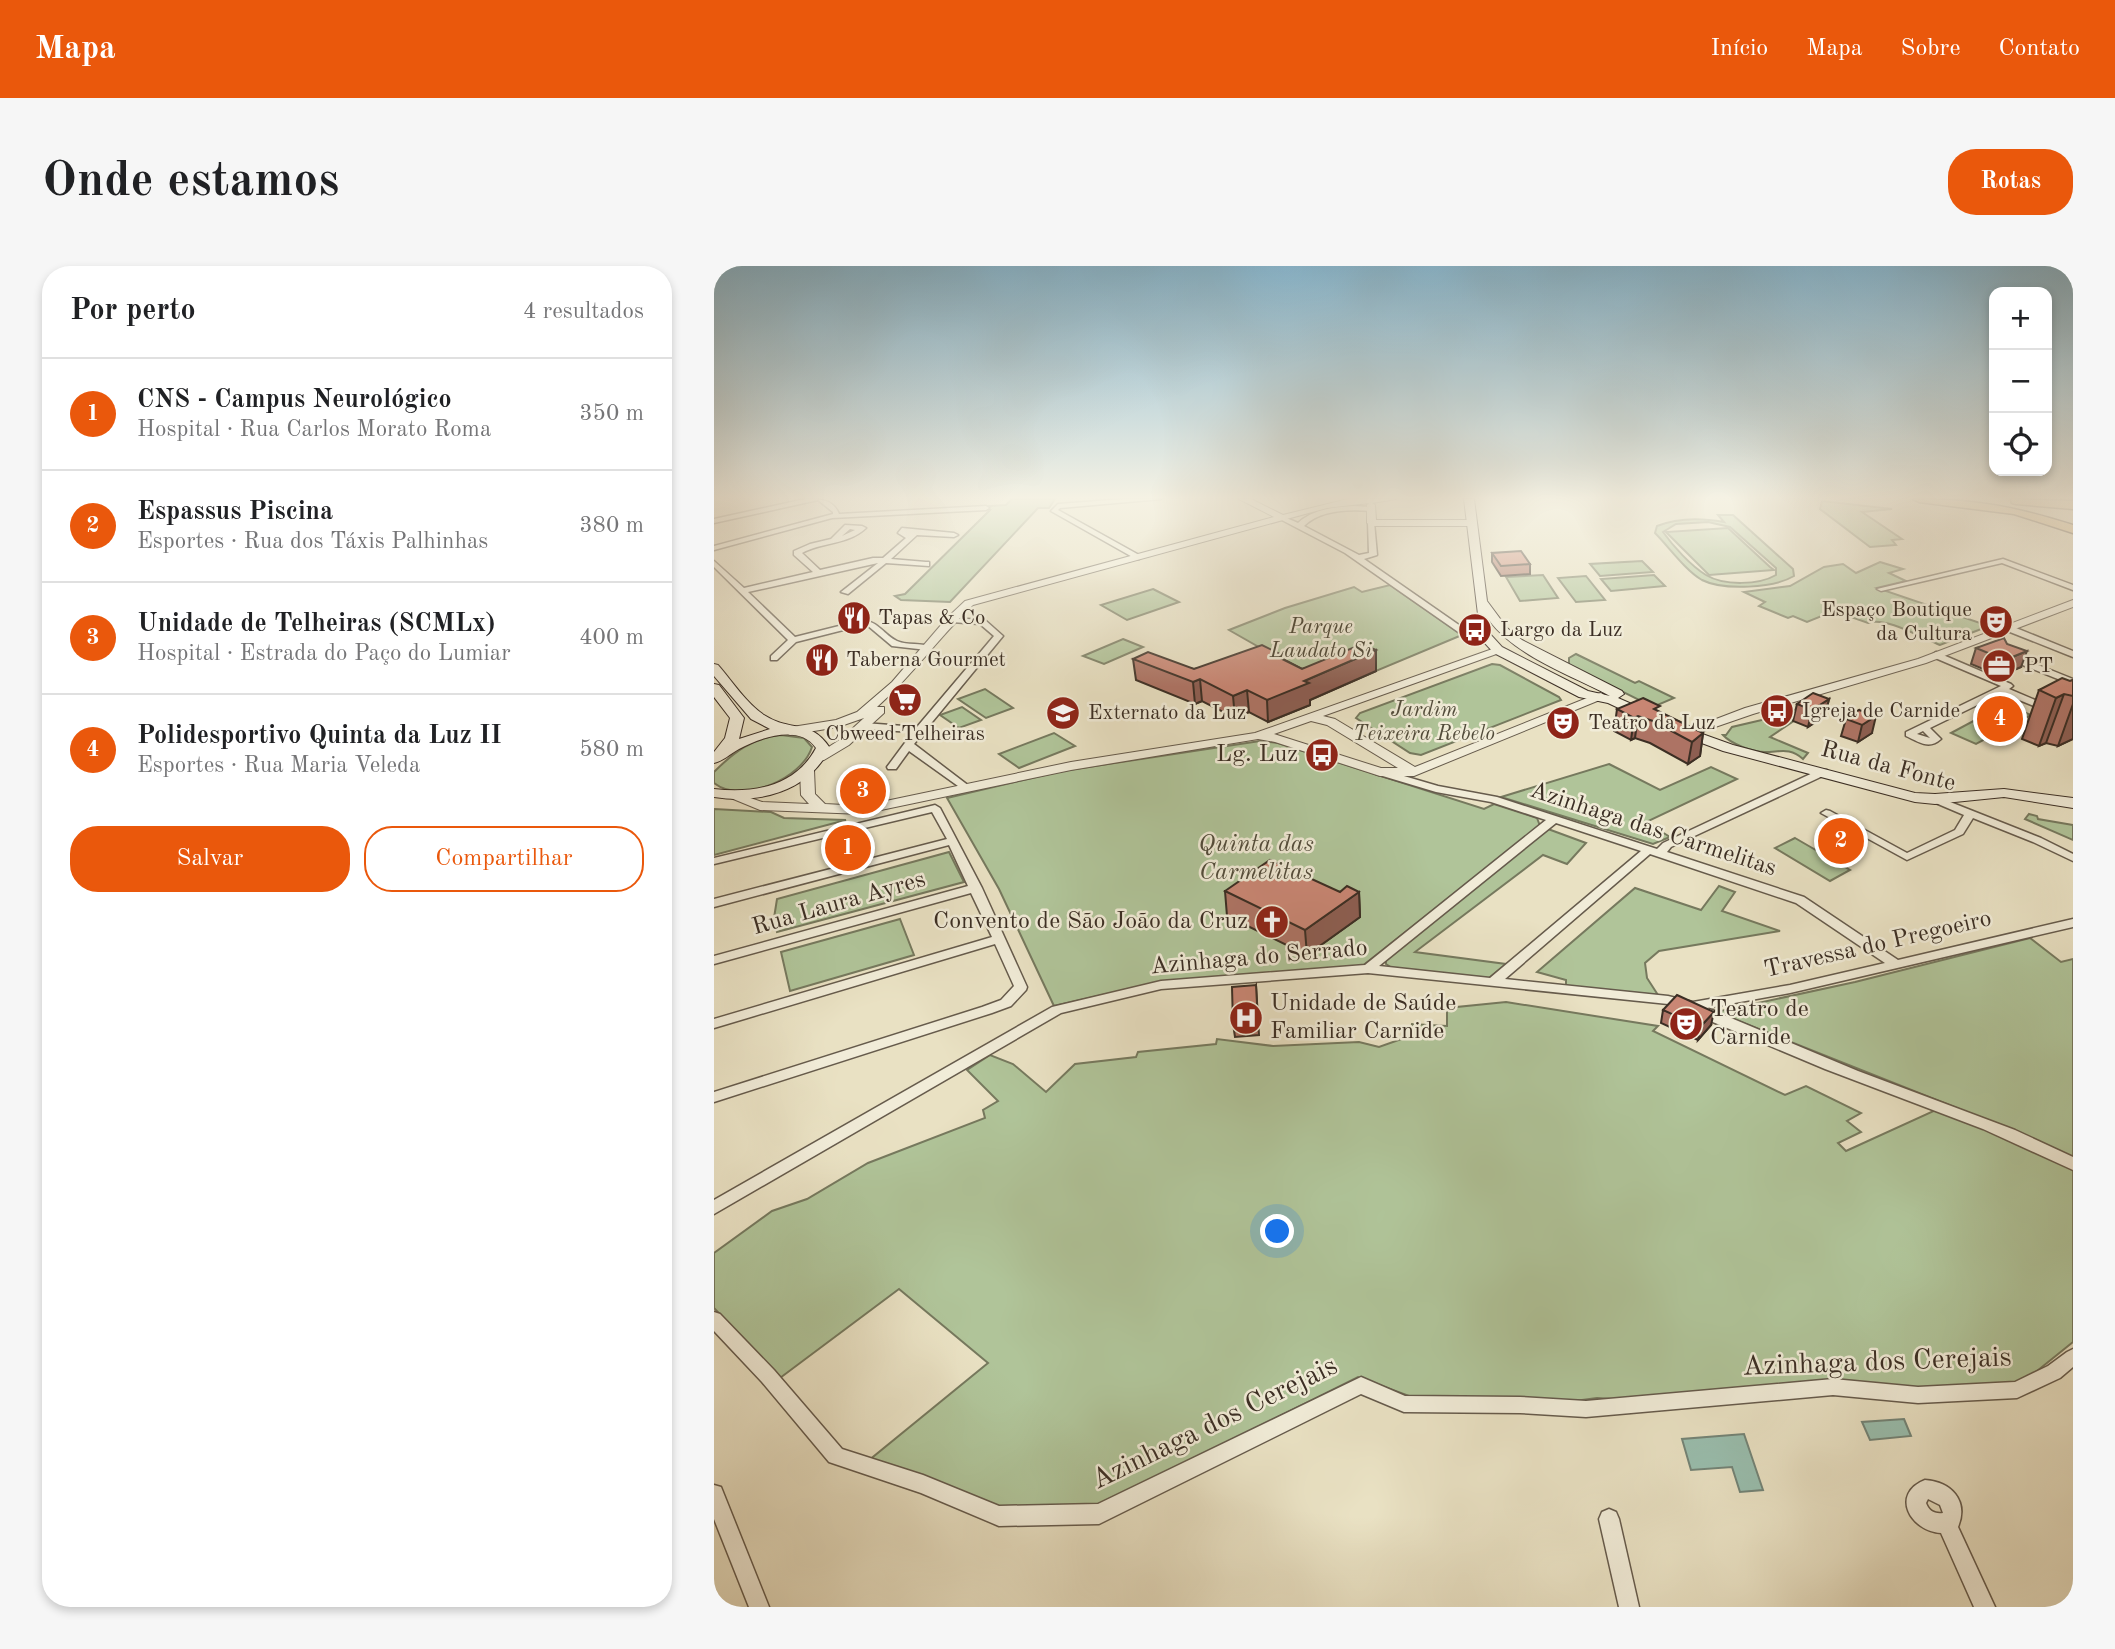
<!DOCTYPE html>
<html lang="pt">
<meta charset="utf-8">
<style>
:root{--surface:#fff;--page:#f6f6f6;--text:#202124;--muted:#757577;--line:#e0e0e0;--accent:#ea580c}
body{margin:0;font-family:"Old Standard TT",serif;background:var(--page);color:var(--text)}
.controls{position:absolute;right:21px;top:21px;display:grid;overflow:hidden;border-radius:14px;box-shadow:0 4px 10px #0003}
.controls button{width:63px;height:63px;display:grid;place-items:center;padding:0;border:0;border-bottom:2px solid var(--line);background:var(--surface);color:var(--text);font:35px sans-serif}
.you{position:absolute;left:564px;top:966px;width:24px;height:24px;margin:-18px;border:5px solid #fff;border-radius:50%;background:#1a73e8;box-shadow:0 0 0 10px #1a73e833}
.badge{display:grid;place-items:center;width:46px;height:46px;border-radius:50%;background:var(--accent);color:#fff;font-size:23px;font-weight:700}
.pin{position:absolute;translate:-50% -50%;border:4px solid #fff;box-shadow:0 2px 7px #0006}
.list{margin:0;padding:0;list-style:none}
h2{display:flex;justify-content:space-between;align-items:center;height:91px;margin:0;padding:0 28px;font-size:30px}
h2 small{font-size:23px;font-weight:400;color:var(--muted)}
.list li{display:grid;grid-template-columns:46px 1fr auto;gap:21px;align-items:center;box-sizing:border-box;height:112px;padding:0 28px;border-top:2px solid var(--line)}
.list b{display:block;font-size:26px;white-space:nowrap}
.list p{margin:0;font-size:23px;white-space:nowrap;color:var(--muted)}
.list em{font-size:23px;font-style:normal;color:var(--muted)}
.actions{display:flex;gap:14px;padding:21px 28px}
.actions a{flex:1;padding:16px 0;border:2px solid var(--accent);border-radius:28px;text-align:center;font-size:24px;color:var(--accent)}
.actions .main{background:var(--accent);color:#fff}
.icon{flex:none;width:38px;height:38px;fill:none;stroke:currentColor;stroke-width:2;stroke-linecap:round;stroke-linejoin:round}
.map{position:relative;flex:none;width:1359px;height:1341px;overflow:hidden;border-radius:28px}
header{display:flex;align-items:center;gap:42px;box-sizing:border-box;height:98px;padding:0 35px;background:var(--accent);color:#fff}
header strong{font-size:33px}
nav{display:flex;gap:38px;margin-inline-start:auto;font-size:24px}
.intro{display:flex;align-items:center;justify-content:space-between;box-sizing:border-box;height:168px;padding:0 42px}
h1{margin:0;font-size:49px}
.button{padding:18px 32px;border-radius:28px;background:var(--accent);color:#fff;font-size:24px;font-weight:700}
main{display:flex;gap:42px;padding:0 42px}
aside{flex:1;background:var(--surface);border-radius:28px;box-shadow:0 4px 10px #0003}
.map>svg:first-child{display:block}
</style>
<header>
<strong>Mapa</strong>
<nav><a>Início</a><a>Mapa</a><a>Sobre</a><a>Contato</a></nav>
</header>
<div class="intro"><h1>Onde estamos</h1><a class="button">Rotas</a></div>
<main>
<aside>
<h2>Por perto<small>4 resultados</small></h2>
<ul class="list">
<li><span class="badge">1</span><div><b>CNS - Campus Neurológico</b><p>Hospital · Rua Carlos Morato Roma</p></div><em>350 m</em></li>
<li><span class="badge">2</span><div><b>Espassus Piscina</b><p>Esportes · Rua dos Táxis Palhinhas</p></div><em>380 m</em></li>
<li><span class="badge">3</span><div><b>Unidade de Telheiras (SCMLx)</b><p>Hospital · Estrada do Paço do Lumiar</p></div><em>400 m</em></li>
<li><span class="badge">4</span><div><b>Polidesportivo Quinta da Luz II</b><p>Esportes · Rua Maria Veleda</p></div><em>580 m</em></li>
</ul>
<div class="actions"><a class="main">Salvar</a><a>Compartilhar</a></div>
</aside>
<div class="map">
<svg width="1359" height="1341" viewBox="0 0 1359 1341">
<rect width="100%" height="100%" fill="#e9e1c3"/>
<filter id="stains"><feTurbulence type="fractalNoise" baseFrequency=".00286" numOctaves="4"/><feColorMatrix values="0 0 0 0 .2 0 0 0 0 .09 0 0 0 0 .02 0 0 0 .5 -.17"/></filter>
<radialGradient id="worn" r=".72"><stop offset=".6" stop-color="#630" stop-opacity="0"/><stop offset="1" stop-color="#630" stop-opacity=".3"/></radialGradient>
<g fill="#b0c499" stroke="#76795e" stroke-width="2" fill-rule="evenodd">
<path d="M298,233H341L335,242H324L236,336L187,334L181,330L191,328L276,244L272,243L275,240L292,239Z"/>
<path d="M1108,235L1178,243L1148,246L1188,273L1178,274L1182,279L1156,281L1106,243Z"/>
<path d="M1004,249H1019L1079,303L1080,310C1060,322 1010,325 988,314C971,304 955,281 941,267L943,260C965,251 988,252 1010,256ZM994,256L1016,261L1062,302V309C1045,319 1010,320 992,309C977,300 959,280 949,266L962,258Z"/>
<path d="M1014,262L1056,301L1060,304L995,309L952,266Z"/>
<path d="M928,295L939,306L886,310L876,298Z"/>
<path d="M1166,296L1189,303L1175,307L1192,315L1163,322L1275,360L1226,379C1208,372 1171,350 1154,357L1120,345L1093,356L1079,350L1074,352L1045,340L1051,336L1030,326L1076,320L1110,301L1129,298L1142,307Z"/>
<path d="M829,309L844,332L806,335L792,311Z"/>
<path d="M940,309L951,320L897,325L887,313Z"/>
<path d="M872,310L891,334L862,336L844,312Z"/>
<path d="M676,319L748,369L662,405L648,399L589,424L550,384L515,364L571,342L640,321L648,326Z"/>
<path d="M439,323L465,336L413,354L387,339Z"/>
<path d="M409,373L429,381L390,398L369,390Z"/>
<path d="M862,388L921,417L925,415L960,432L939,441L855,399V392Z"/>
<path d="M778,398L786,399L845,431L847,434L707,489L696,487L642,452L646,447Z"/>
<path d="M271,423L299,442L272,452L244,433Z"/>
<path d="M1291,438L1317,449L1262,478L1237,467Z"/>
<path d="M248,441L267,454L245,462L226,449Z"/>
<path d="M1084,442L1096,444L1056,471L1094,487L1089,493C1076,481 1066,486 1051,486C1039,486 1017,478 1009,469H1012L1018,461L1073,448Z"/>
<path d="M340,467L361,480L305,502L285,488Z"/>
<path d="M67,469L90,472L98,481C88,513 28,539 0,517V506C20,486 38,472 67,469Z"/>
<path d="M546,475L564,477L770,543L780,538L823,552L826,560L647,701L428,720L340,740L285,623L233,532L348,505Z"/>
<path d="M895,498L946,524L997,501L1023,513L932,556L956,571L939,578L787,531Z"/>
<path d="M0,543L57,546L70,552L132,554L0,589Z"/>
<path d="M1315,548L1323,550L1324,553L1359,559V574L1311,553Z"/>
<path d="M834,563L872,577L853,598L829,589L701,686L792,698L775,712L678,702L672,698V692Z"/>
<path d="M1081,572L1136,604L1116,615L1061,582Z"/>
<path d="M235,586L250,616L63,666L60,652L63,633Z"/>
<path d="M1005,620L1021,626L1008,645L1066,665L945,685L931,697L933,712L944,729L852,720V714L823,706L921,622L987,644Z"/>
<path d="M186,653L200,689L76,725L67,686Z"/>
<path d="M1316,672L1347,696L1359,693V895L1313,870L1002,746L1141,716Z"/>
<path d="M792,736L944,760L939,765L1071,829L1092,820L1147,847L1133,855L1147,866L1124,877L1132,885L1226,842L1359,901V1076L1303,1121L917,1134L883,1132L853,1136L695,1130L644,1111L385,1240L290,1242L184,1201L154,1195L274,1097L185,1023L66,1112L0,1042V987L58,945L93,933L154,897L271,852L269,844L284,835L253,804L276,789L299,798L332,826L361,798L422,791L424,786L502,778L503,773L559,780L645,776L665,781L696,770L698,758L733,760V742Z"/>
</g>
<g fill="#99beae" stroke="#738477" stroke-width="2">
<path d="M1190,1153L1197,1170L1156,1174L1148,1156Z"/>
<path d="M1030,1168L1049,1224L1026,1226L1018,1201L977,1204L968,1173Z"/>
</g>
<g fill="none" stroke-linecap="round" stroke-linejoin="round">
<g stroke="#665b4c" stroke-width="3">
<g id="minor">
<path d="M91,233C106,233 119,233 125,248L272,240L275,242L272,244L118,252L0,284V280L119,248V246L104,234L0,257V253Z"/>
<path d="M410,233H447L346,242L344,244L425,289V293H422L337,245L344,238Z"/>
<path d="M640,240L657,241L660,243L657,245C635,243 606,244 590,260L645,289L655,287L654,257L660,256L663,289L650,293L755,366L774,368V372L750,370L631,287L564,252L570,251L584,257C599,243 621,241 640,240Z"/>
<path d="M131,259L148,260L152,262C134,279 108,276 88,287L106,304L159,292H169L192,272L184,267L188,262L240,267L244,269L240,271L203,269L177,293L212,296H215V300L172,297L134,328L127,326L164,297L34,326L81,371L149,354C165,356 170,369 183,375C194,380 207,376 217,381L213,384L178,380L153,359H149L82,376L63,394H57V390L74,374L0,301V295L30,322L99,306L80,289V285L96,278L117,273ZM136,263L141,264L128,270Z"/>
<path d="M1289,293L1359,319V324L1288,297L1167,325L1163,323Z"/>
<path d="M234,352L271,354L289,370L200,478L255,520V524L251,525L195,485L182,503H174L173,501L199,466L150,463L145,460L150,457L203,461L280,370L266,358L237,356L233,354Z"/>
<path d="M1291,360H1297L1359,385V391L1291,364Z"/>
<path d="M1222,386L1297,418L1299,420L1295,423L1359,450V456L1288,427L1216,462L1227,473C1215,484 1205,476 1192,470V466L1287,420L1219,391L1218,389ZM1209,465L1216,472L1203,468Z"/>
<path d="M1294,387L1359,413V419L1291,392V388Z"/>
<path d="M666,503L724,520L783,531L943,583L949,577L1105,504H1113V508L957,581L953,586L1090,631L1184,694L1359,653V661L1076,727L993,742L1144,805L1301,864L1359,891V904L1269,863L1111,803L994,754L975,743L954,738L654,707L447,723L347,747L0,948V934L338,741L447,715L651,699L832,554L777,536L722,526L662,508V504ZM842,557L927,585L776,712L665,700ZM936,588L1082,637L1171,697L1076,719L979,736L954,730L791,713Z"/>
<path d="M1221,530L1327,572L1359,588V595L1319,576L1259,552L1249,568L1193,594L1107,547L1112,544L1116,545L1193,587L1241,564L1250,549L1217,535L1216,533L1217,531Z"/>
<path d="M221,539L226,542L268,622L313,721L312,724L297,740L278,747L0,836V826L268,741L287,734L300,720L281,678L0,762V753L278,671L257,627L0,698V690L254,620L235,579L0,641V633L233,573L218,546L0,598V592Z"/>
<path d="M0,1046L6,1048L60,1104L128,1183L209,1209L285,1240L384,1238L647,1111L691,1130L806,1131L872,1135L1119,1113L1204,1121L1301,1116L1334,1100L1353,1086L1359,1083V1101L1346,1112L1303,1132L1204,1137L1119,1129L872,1151L806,1147L690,1146L647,1128L385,1258L285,1260L207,1227L115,1196L48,1116L0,1065Z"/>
<path d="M1211,1214C1237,1216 1255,1234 1244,1261L1281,1341H1260L1227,1267C1196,1265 1176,1228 1211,1214ZM1214,1233L1226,1239L1229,1247C1220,1248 1215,1245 1212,1237Z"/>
<path d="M0,1219L7,1221L55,1341H35L0,1253Z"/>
<path d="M895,1243L902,1246L905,1253L925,1341H905L885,1253L888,1246Z"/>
</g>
</g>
<g stroke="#665b4c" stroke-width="2">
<g id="tertiary">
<path d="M525,233H537L569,249L634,233H682L658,237L661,239L662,254H757L762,257L757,260H658L653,257V239L655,237L613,242L259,339C225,371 198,410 163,441H170V447L135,479L110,494L105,495L99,491L127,473L150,452L124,461L76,469L70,465L72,462L122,454L143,446L178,416L233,352L251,335L560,251Z"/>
<path d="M1359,334V341L1212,397L1039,448L978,469L974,470L968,466L1031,442L1204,393Z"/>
<path d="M784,381L790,384L788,386L609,450L621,453L701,501L883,428L887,427L893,431L700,510H666L561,476L544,473L357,504L148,548L46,544L12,530L19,526L48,536L95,538L87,529L86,504L93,500L100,504L101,528L111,538L148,540L357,496L541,467ZM597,455L613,459L684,502H667L560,468Z"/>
</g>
</g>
<g stroke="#3b2e24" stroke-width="2">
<g id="secondary">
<path d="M750,233H760L773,335L793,362L808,374L908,425L910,428L904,432L936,446V452H926L894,437L865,431L780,387L767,373ZM775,354C801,390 857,409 896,430L874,425L788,381L777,369Z"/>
<path d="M0,398L4,399C18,415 33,438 50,449C78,467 96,452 116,482C94,526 46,538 0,531V523C40,528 82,520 102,482C85,457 46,472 25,483C16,488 9,495 0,497V486L11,472L16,452L0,431V418L5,419L30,452L25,473L56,463L37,453L0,410Z"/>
<path d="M966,460L1019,479L1201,527L1221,528L1290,523L1359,532V542L1290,531L1221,538L1201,536L1009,485L961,467V461Z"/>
</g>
</g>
<g stroke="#3b2e24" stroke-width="3">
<g id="trunk">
<path d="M1199,233C1260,233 1302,241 1359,259V267L1300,248L1205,236Z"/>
<path d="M1297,233L1359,235V243L1302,238L1298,237Z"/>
</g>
</g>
<use href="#minor" fill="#f1ecd8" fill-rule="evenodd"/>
<use href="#tertiary" fill="#f1ecd8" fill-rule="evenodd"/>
<use href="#secondary" fill="#f1ecd8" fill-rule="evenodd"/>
<use href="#trunk" fill="#e4c082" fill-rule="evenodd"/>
</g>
<g fill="#ae7465" stroke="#3b2e24" stroke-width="2">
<path d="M778,287L816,298V308L787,310L778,296Z"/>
<path d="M1293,378L1307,401L1286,410L1257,398L1262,382Z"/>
<path d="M662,384V405L596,434V439L554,456L535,446L521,452L488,435L481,438L422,414L419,393L480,403L566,388L567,392L588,403Z"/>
<path d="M1359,414V473L1344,480L1332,477L1325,480L1308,473L1325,424Z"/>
<path d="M1115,433L1111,450L1094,461L1079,455L1083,438Z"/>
<path d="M903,443L945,446L989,467L986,490L974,498L936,477L921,472L917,474L900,465Z"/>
<path d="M1145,444L1158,467L1144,476L1127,470L1132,453Z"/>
<path d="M511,625L645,626L646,651L593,689L513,650Z"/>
<path d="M542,719L545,769L521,771L519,758Z"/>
<path d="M949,744L997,759L984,774L947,757Z"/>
</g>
<g fill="#8d5e52" stroke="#3b2e24" stroke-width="2">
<path d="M662,384V405L596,434V439L554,456L553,434L590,415Z"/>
<path d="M1313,385L1307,401L1286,410L1291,394Z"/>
<path d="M486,413L488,435L481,438L479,416Z"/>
<path d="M533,424L535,446L521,452L519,430Z"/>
<path d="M1350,428L1332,477L1325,480L1342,432Z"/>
<path d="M1115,433L1111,450L1094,461L1098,444Z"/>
<path d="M1359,438V473L1344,480Z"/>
<path d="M924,450L921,472L917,474L920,452Z"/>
<path d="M1162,450L1158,467L1144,476L1148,459Z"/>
<path d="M989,467L986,490L974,498L978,476Z"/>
<path d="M645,626L646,651L593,689L591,664Z"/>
<path d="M1000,746L997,759L984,774L986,761Z"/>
</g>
<g fill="#ca8775" stroke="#3b2e24" stroke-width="2">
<path d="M807,285L816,298L787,300L778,287Z"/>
<path d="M1290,372L1293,378L1313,385L1291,394L1262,382Z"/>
<path d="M648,378L662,384L590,415L595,417L553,434L533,424L519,430L486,413L479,416L419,393L434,386L480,403L548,379L566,388L562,390L588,403Z"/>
<path d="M1348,412L1356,415L1359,414V430L1350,428L1342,432L1325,424Z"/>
<path d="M1099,427L1115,433L1098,444L1083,438Z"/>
<path d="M929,432L946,440L940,443L989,467L978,476L939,455L924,450L920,452L903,443Z"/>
<path d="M1145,444L1162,450L1148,459L1132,453Z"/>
<path d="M556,594L626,626L633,620L645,626L591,664L511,625Z"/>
<path d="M542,719L544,756L519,758L518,721Z"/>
<path d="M963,729L1000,746L986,761L949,744Z"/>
</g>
<linearGradient id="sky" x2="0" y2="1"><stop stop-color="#88b8d1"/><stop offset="0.55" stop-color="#f5f2e4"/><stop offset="1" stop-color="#f5f2e4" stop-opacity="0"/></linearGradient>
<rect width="1359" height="421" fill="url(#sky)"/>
<defs>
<g id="restaurant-disc" transform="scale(1.75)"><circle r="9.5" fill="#8f2418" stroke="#f1ecd8"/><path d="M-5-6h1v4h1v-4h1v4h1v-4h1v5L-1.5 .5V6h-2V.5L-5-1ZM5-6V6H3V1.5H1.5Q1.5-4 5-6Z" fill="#fff"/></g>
<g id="theatre-disc" transform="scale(1.75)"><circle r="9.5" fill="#8f2418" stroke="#f1ecd8"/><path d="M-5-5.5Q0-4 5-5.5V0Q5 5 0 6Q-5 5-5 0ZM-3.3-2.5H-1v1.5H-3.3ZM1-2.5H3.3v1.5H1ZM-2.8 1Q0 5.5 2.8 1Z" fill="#fff"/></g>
<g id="bus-disc" transform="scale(1.75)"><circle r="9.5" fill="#8f2418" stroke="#f1ecd8"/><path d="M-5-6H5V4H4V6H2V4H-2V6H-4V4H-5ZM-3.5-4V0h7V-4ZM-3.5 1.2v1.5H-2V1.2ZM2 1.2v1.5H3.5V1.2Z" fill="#fff"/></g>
<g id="office-disc" transform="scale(1.75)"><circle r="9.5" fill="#8f2418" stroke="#f1ecd8"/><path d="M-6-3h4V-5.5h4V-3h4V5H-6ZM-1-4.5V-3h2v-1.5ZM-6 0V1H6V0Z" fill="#fff"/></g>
<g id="supermarket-disc" transform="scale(1.75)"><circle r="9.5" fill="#8f2418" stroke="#f1ecd8"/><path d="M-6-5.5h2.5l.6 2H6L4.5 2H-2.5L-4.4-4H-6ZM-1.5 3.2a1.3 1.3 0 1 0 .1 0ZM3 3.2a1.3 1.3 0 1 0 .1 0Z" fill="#fff"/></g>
<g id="school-disc" transform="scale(1.75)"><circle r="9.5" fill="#8f2418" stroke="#f1ecd8"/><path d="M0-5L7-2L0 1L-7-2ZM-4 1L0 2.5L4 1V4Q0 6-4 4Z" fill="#fff"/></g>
<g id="church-disc" transform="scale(1.75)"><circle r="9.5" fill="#8f2418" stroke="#f1ecd8"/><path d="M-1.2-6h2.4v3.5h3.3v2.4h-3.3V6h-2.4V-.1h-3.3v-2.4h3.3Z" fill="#fff"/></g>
<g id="hospital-disc" transform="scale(1.75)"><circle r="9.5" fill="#8f2418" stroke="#f1ecd8"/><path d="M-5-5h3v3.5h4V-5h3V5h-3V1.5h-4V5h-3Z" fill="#fff"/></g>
</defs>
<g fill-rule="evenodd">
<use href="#restaurant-disc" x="140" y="352"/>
<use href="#theatre-disc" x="1282" y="356"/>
<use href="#bus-disc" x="761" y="364"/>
<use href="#restaurant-disc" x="108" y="394"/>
<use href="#office-disc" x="1285" y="400"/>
<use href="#supermarket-disc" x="191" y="434"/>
<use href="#bus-disc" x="1063" y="445"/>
<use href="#school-disc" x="349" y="447"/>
<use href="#theatre-disc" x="849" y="457"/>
<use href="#bus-disc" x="608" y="489"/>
<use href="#church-disc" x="558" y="656"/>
<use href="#hospital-disc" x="532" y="752"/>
<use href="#theatre-disc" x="972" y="758"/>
</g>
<g text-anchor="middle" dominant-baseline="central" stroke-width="5" stroke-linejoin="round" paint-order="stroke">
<g font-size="21" fill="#3b2e24" stroke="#f1ecd8" text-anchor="start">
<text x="1258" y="344" text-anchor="end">Espaço Boutique<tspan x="1258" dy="24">da Cultura</tspan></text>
<text x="164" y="352">Tapas &amp; Co</text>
<text x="786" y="364">Largo da Luz</text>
<text x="132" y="394">Taberna Gourmet</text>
<text x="1310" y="400">PT</text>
<text x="1088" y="445">Igreja de Carnide</text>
<text x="374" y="447">Externato da Luz</text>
<text x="874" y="457">Teatro da Luz</text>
<text x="191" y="468" text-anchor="middle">Cbweed Telheiras</text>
</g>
<g font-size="21" font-style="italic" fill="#524c3b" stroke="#f1ecd8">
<text x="607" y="361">Parque<tspan x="607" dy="24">Laudato Si</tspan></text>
<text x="710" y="444">Jardim<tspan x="710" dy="24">Teixeira Rebelo</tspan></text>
</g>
<g font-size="24" fill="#3b2e24" stroke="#f1ecd8" text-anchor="end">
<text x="584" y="489">Lg. Luz</text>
<text x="534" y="656">Convento de São João da Cruz</text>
<text x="556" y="738" text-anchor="start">Unidade de Saúde<tspan x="556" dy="28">Familiar Carnide</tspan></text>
<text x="996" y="744" text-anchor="start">Teatro de<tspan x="996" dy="28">Carnide</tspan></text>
</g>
<g font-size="24" fill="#3b2e24" stroke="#f1ecd8">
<text transform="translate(1174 501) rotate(15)">Rua da Fonte</text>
<text transform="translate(939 564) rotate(18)">Azinhaga das Carmelitas</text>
<text transform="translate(125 638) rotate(-16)">Rua Laura Ayres</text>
<text transform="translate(1164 679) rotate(-13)">Travessa do Pregoeiro</text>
<text transform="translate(545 692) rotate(-5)">Azinhaga do Serrado</text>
</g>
<g font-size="24" font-style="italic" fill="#524c3b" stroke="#f1ecd8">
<text x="542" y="579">Quinta das<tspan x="542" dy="28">Carmelitas</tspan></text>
</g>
<g font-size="28" fill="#3b2e24" stroke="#f1ecd8">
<text transform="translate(1163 1097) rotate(-2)">Azinhaga dos Cerejais</text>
<text transform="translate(501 1158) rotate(-26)">Azinhaga dos Cerejais</text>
</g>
</g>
<rect width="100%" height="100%" filter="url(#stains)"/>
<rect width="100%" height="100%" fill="url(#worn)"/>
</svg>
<div class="controls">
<button>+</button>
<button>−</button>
<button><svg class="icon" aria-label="locate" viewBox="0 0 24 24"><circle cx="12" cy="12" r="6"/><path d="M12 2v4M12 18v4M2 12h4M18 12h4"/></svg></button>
</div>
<div class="you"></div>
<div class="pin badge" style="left:134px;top:582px">1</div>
<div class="pin badge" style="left:1127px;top:575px">2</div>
<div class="pin badge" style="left:149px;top:525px">3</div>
<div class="pin badge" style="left:1286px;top:453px">4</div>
</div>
</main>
